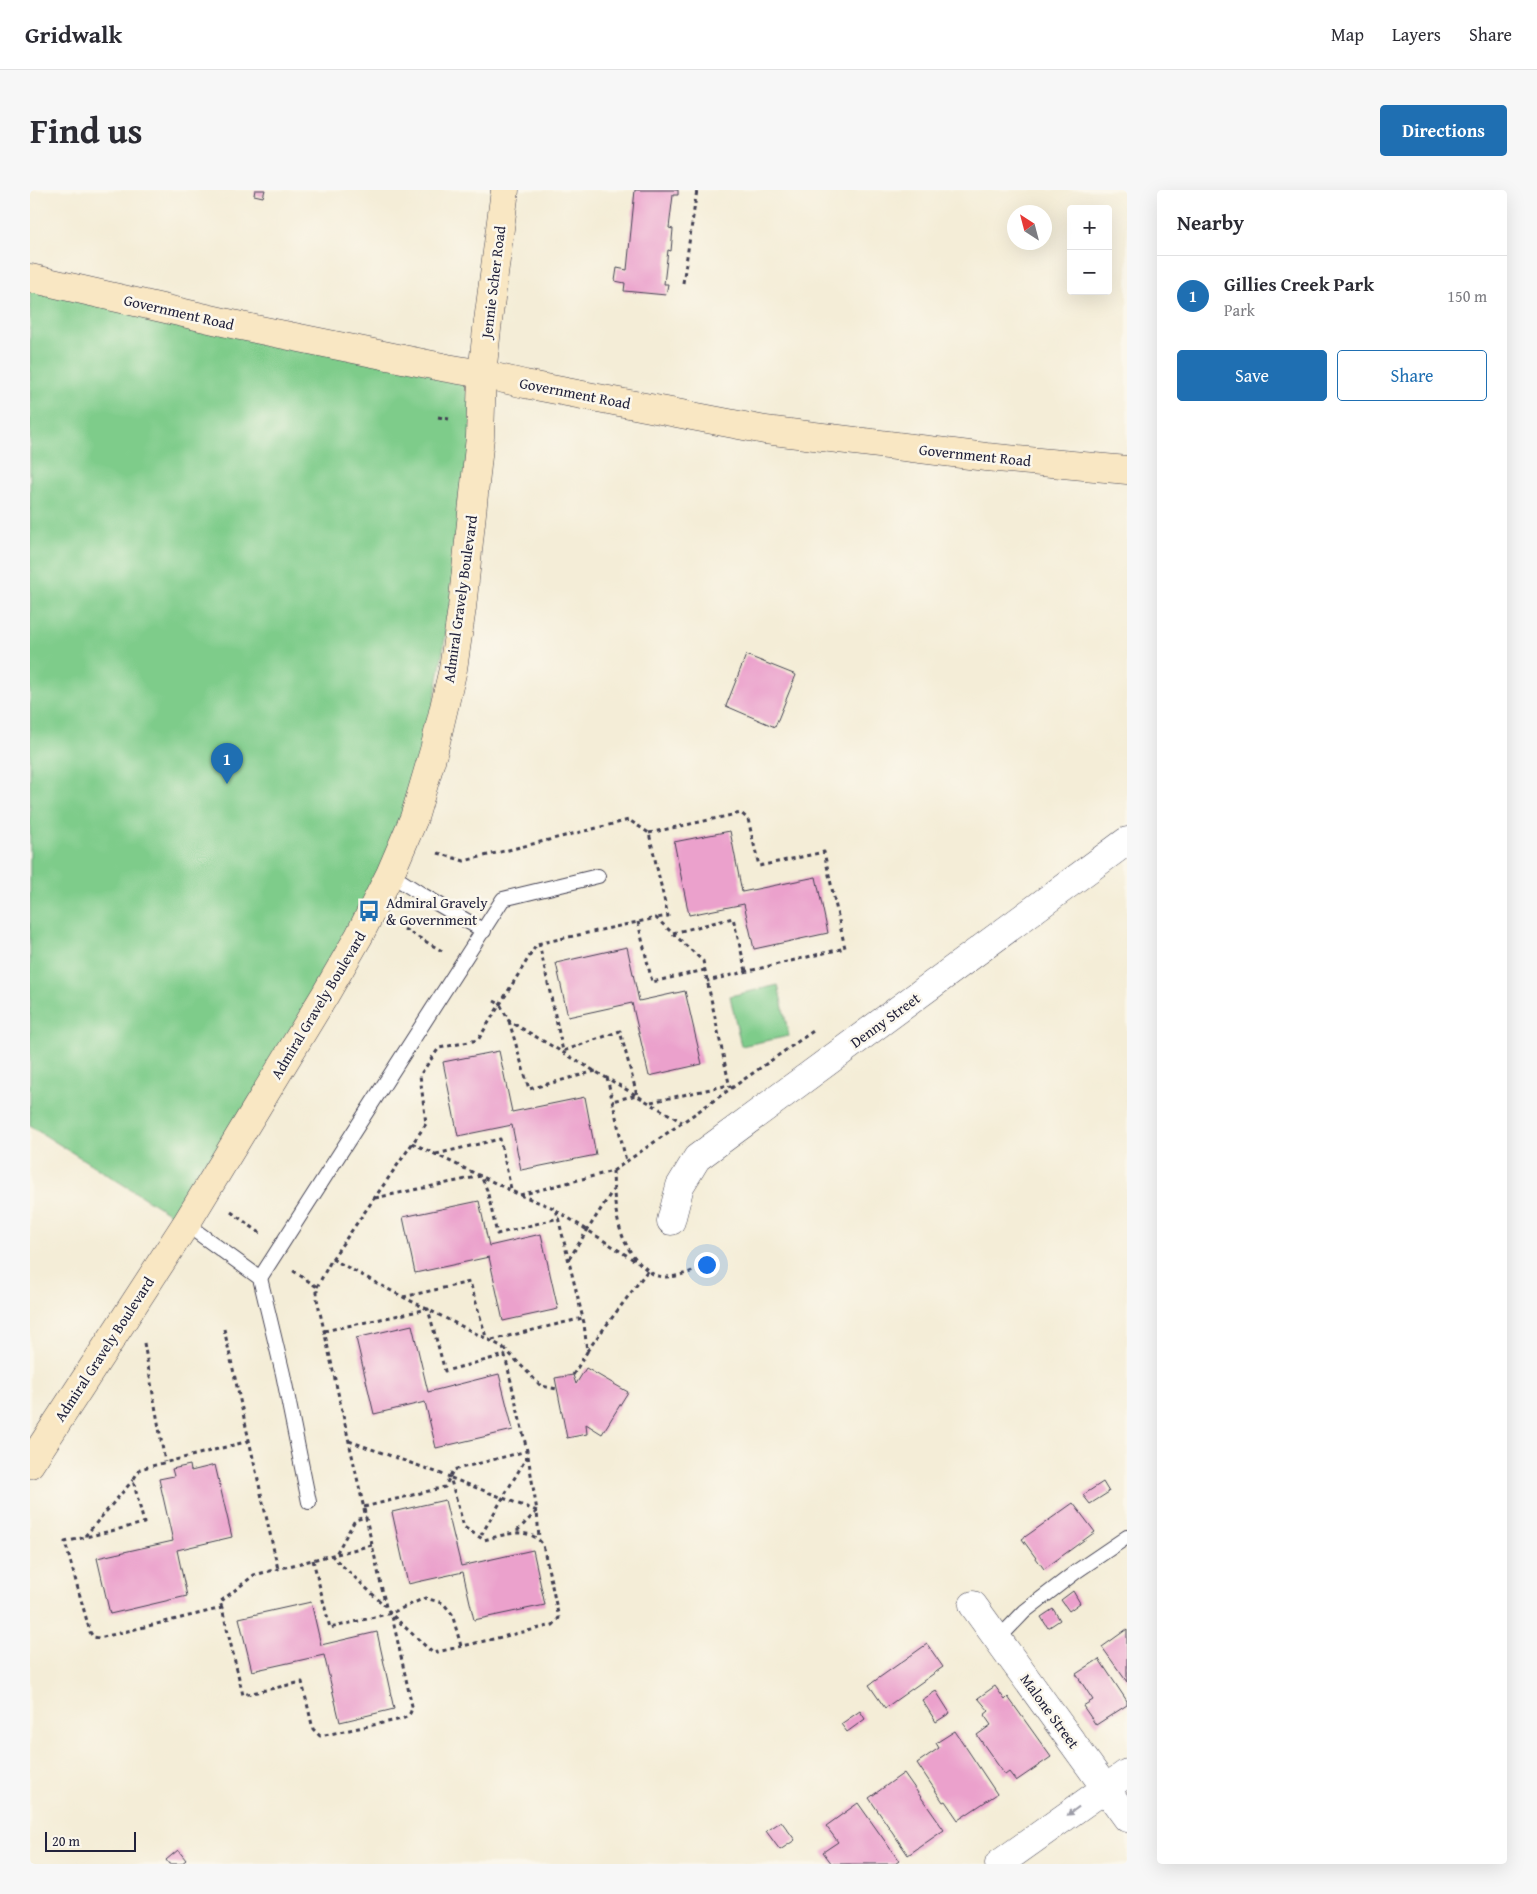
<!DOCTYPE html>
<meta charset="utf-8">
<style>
:root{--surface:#fff;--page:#f7f7f7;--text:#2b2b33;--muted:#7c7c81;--line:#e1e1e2;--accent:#1f6fb2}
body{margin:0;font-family:"Gentium Book Plus",serif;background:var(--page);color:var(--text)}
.controls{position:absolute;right:15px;top:15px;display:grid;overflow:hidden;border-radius:5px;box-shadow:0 5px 20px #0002}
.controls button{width:45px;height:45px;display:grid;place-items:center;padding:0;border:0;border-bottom:1px solid var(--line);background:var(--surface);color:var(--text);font:25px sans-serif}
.compass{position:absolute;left:977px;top:15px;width:45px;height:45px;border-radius:50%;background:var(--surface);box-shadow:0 5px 20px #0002;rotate:324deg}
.scale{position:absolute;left:15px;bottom:12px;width:91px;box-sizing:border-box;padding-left:5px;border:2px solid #22223b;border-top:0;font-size:14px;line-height:18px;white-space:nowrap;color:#22223b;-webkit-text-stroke:4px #fbf7ec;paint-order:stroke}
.you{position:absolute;left:676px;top:1074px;width:18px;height:18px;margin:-12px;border:4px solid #fff;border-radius:50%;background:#1a73e8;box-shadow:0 0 0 8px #1a73e833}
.badge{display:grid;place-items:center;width:32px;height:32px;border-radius:50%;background:var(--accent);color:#fff;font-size:16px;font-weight:700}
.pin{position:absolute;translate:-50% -41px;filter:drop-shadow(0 1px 2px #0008)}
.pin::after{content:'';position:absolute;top:26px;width:18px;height:15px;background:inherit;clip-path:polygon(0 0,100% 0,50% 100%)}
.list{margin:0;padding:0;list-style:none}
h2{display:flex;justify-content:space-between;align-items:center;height:65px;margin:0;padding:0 20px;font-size:21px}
h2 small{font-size:16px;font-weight:400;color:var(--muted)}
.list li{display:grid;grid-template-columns:32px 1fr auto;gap:15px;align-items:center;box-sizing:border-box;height:80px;padding:0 20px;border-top:1px solid var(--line)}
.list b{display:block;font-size:19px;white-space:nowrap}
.list p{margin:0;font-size:16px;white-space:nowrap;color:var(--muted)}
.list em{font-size:16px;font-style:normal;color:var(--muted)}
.actions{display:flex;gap:10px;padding:15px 20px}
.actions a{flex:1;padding:11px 0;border:1px solid var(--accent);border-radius:5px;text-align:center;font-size:18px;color:var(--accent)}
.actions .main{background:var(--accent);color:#fff}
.map{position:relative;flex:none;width:1097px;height:1674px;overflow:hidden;border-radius:5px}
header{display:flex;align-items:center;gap:30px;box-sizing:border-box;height:70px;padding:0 25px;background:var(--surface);border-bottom:1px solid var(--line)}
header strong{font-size:24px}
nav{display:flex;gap:28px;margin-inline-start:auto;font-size:18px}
.intro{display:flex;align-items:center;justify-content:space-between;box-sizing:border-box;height:120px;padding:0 30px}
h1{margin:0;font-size:35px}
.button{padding:12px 22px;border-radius:5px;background:var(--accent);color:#fff;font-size:18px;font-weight:700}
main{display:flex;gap:30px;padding:0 30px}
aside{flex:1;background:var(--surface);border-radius:5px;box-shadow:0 5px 20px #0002}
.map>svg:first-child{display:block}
</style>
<header>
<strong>Gridwalk</strong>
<nav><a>Map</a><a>Layers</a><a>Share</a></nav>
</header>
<div class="intro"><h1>Find us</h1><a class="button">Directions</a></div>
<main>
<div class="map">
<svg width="1097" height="1674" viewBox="0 0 1097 1674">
<rect width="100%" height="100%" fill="#fbf7ec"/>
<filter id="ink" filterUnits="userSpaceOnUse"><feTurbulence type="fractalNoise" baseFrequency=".02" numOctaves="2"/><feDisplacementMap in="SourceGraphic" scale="10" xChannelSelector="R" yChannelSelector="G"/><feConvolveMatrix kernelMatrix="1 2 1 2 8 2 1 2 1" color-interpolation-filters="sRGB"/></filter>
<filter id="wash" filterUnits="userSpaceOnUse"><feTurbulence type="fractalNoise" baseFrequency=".0096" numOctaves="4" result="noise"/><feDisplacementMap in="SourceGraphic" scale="20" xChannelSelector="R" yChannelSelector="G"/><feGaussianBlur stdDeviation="1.12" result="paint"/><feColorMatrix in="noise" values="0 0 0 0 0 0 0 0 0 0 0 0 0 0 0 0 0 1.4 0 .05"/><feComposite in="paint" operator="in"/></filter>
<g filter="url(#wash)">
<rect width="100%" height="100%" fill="#f4edd7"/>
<g fill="#7ecc8a" stroke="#507762">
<path d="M0,88L452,184L450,247L384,628L156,1034L0,936Z"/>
<path d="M748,795L759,846L711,856L700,806Z"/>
</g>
<g id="blocks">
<g fill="#eba1cc">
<path d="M225,0H235L233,7L224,5Z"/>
<path d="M605,0H648V5H643L639,38L643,39L641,61L638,60L634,94H638L636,105L594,101L595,93L585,91L587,78L597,80Z"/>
<path d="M716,465L766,485L745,537L696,516Z"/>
<path d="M700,641L712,702L786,687L798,743L724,759L714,714L659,725L644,652Z"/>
<path d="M597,757L609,811L655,801L672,874L619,886L602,813L538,827L526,773Z"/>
<path d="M469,861L482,922L555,907L566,965L491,980L482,935L428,946L413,872Z"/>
<path d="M449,1011L459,1056L511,1044L528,1119L473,1131L459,1067L385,1083L373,1027Z"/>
<path d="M382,1135L398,1202L469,1184L483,1240L406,1258L395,1212L344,1224L326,1148Z"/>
<path d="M556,1178L598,1202L572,1244L556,1234L557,1244L537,1248L525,1188L543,1185L546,1194Z"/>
<path d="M160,1275L161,1281L185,1275L202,1347L147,1360L157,1406L80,1424L67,1368L143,1351L129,1289L144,1286L142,1279Z"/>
<path d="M1073,1292L1079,1302L1060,1314L1053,1305Z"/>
<path d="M415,1310L431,1376L503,1360L515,1415L444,1430L433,1382L378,1394L362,1322Z"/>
<path d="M1043,1313L1065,1342L1014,1379L992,1349Z"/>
<path d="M1043,1401L1050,1413L1039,1421L1031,1410Z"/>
<path d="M281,1412L291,1455L347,1442L364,1519L310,1532L294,1465L222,1481L209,1428Z"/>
<path d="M1023,1419L1030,1430L1018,1438L1011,1427Z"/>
<path d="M1097,1439V1492L1072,1457Z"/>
<path d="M897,1454L913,1477L855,1518L839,1495Z"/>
<path d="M1069,1469L1097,1511V1515L1066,1535L1053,1516L1063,1510L1046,1484Z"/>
<path d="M965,1496L975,1510L978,1507L1021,1567L986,1591L979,1582L975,1585L947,1545L961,1535L954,1525L959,1521L948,1508Z"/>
<path d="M906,1501L920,1523L906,1532L892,1510Z"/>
<path d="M830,1521L835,1529L817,1542L811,1534Z"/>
<path d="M925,1541L967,1604L928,1630L915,1611L913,1612L887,1573L909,1558L906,1553Z"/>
<path d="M874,1583L914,1640L878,1665L839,1608Z"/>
<path d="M828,1613L869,1671L865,1674H802L793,1662L808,1652L796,1636Z"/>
<path d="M751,1631L765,1650L750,1660L736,1641Z"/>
<path d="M148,1660L156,1670L151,1674H139L136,1670Z"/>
</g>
</g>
</g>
<g filter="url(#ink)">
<use href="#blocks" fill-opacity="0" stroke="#424052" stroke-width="1"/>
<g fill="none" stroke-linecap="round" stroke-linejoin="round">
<g stroke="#424052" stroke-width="16">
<g id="lane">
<path d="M360,684L391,704L454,741"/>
<path d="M156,1034L230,1088L253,1184L279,1312"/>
<path d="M230,1088L473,709L568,686"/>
<path d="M968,1449L995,1421L1047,1381L1097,1347"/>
</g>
</g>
<g stroke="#424052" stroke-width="29">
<g id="street">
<path d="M641,1031L650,996L667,968L1097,651"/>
<path d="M943,1415L1097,1628"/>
<path d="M969,1674L1097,1583"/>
</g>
</g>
<g stroke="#424052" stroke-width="29">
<g id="secondary">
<path d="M0,88L211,136L417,178L452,184L495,194L735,240L956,267L1097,280"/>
<path d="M0,1274L156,1034L295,805L329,746L360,684L384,628L404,560L423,479L432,418L450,247L452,184L457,139L475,0"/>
</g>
</g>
<g stroke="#424052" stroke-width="3" stroke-dasharray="4 4" stroke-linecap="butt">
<path d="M653,93L667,0"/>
<path d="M408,227L419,229"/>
<path d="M619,643L711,623L718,629L729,676L794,662L815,758L677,791"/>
<path d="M408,663L434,671L599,630L619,643L638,726L626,728"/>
<path d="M608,732L622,792L675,780"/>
<path d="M374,739L414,762"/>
<path d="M643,743L703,728L716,781"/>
<path d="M509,753L533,861L590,841L607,905L582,911"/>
<path d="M464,811L470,814L479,831L652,932"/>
<path d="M479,831L499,899L566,881"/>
<path d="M577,887L596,971"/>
<path d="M621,912L699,895"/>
<path d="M382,953L490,1005L526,1019L554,1133L557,1162L543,1185"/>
<path d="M406,964L470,949L481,999"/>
<path d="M583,981C584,1015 586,1054 615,1078C619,1081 623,1085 628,1086C641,1089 654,1084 666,1080"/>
<path d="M490,1005L583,981L786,839"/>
<path d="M345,1008L451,986L457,1000L467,1044L529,1028"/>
<path d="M526,1020L607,1072"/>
<path d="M201,1022L233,1045"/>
<path d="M302,1069L373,1107L473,1157L498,1265L450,1347"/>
<path d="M539,1069L583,1000"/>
<path d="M287,1097L302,1069L396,934L390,885L409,858L448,850L507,754L626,728L673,771L700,898"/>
<path d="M373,1107L440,1092L456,1147"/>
<path d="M194,1139L248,1379"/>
<path d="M294,1141L398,1119L415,1181L475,1165"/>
<path d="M462,1150L553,1128"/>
<path d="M114,1153L135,1272"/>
<path d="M474,1158L511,1196L527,1199"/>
<path d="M557,1161L618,1080"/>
<path d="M219,1251L110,1279L103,1290L114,1333L35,1352L60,1442L63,1447L69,1448L192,1418L213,1505L272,1492L283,1539L290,1546L372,1529C379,1526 381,1524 382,1516L362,1426L356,1417L287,1109V1097L262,1080"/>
<path d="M319,1251L420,1287L434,1337L454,1350C473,1345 499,1335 513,1355L529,1428L523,1435L403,1463L363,1426"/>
<path d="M421,1288L507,1321L509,1349"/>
<path d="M334,1317L415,1297L423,1280L497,1261"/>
<path d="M487,1341L507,1321L498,1266"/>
<path d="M55,1346L103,1290"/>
<path d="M307,1364L342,1355"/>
<path d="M301,1365L355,1416"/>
<path d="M283,1370L300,1438L361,1423L395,1408L413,1413L422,1424L431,1456"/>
<path d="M192,1418L190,1412L224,1385L306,1364L325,1330L336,1327"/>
</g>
<use href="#lane" stroke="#fff" stroke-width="14"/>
<use href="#street" stroke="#fff" stroke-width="28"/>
<use href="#secondary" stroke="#f9e7c3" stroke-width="28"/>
</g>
<defs><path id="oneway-solid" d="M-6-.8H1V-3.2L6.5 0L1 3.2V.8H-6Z" transform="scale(1.25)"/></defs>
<use fill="#9c9ca7" href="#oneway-solid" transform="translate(1043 1621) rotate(144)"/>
</g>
<defs>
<g id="bus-bare" transform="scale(1.725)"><path d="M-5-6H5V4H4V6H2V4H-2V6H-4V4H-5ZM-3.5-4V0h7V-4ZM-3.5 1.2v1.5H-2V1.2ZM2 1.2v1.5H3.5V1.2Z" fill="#1f6fb2" stroke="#fbf7ec" stroke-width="2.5" paint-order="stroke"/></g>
</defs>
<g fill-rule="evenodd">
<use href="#bus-bare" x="339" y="721"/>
</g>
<g text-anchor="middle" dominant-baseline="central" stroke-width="5" stroke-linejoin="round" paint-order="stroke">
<g font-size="15" fill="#22223b" stroke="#fbf7ec">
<text transform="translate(463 92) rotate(-83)">Jennie Scher Road</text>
<text transform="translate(149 122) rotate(13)">Government Road</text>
<text transform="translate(545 203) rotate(11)">Government Road</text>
<text transform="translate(945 265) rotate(6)">Government Road</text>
<text transform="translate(430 409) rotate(-82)">Admiral Gravely Boulevard</text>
<text transform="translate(288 815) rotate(-59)">Admiral Gravely Boulevard</text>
<text transform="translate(855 830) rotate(-36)">Denny Street</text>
<text transform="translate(74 1159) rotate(-57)">Admiral Gravely Boulevard</text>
<text transform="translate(1020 1521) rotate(54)">Malone Street</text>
</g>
<g font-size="15" fill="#22223b" stroke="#fbf7ec" text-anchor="start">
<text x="356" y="712">Admiral Gravely<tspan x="356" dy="17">&amp; Government</tspan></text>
</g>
</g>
</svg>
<div class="controls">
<button>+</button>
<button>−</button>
</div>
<svg class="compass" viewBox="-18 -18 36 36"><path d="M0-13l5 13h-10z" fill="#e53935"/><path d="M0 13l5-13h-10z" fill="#7c7c81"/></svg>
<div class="scale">20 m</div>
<div class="you"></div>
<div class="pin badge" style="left:197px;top:594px">1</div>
</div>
<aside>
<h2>Nearby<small></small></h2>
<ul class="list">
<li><span class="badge">1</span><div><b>Gillies Creek Park</b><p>Park</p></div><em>150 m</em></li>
</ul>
<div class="actions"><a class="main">Save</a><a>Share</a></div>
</aside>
</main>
